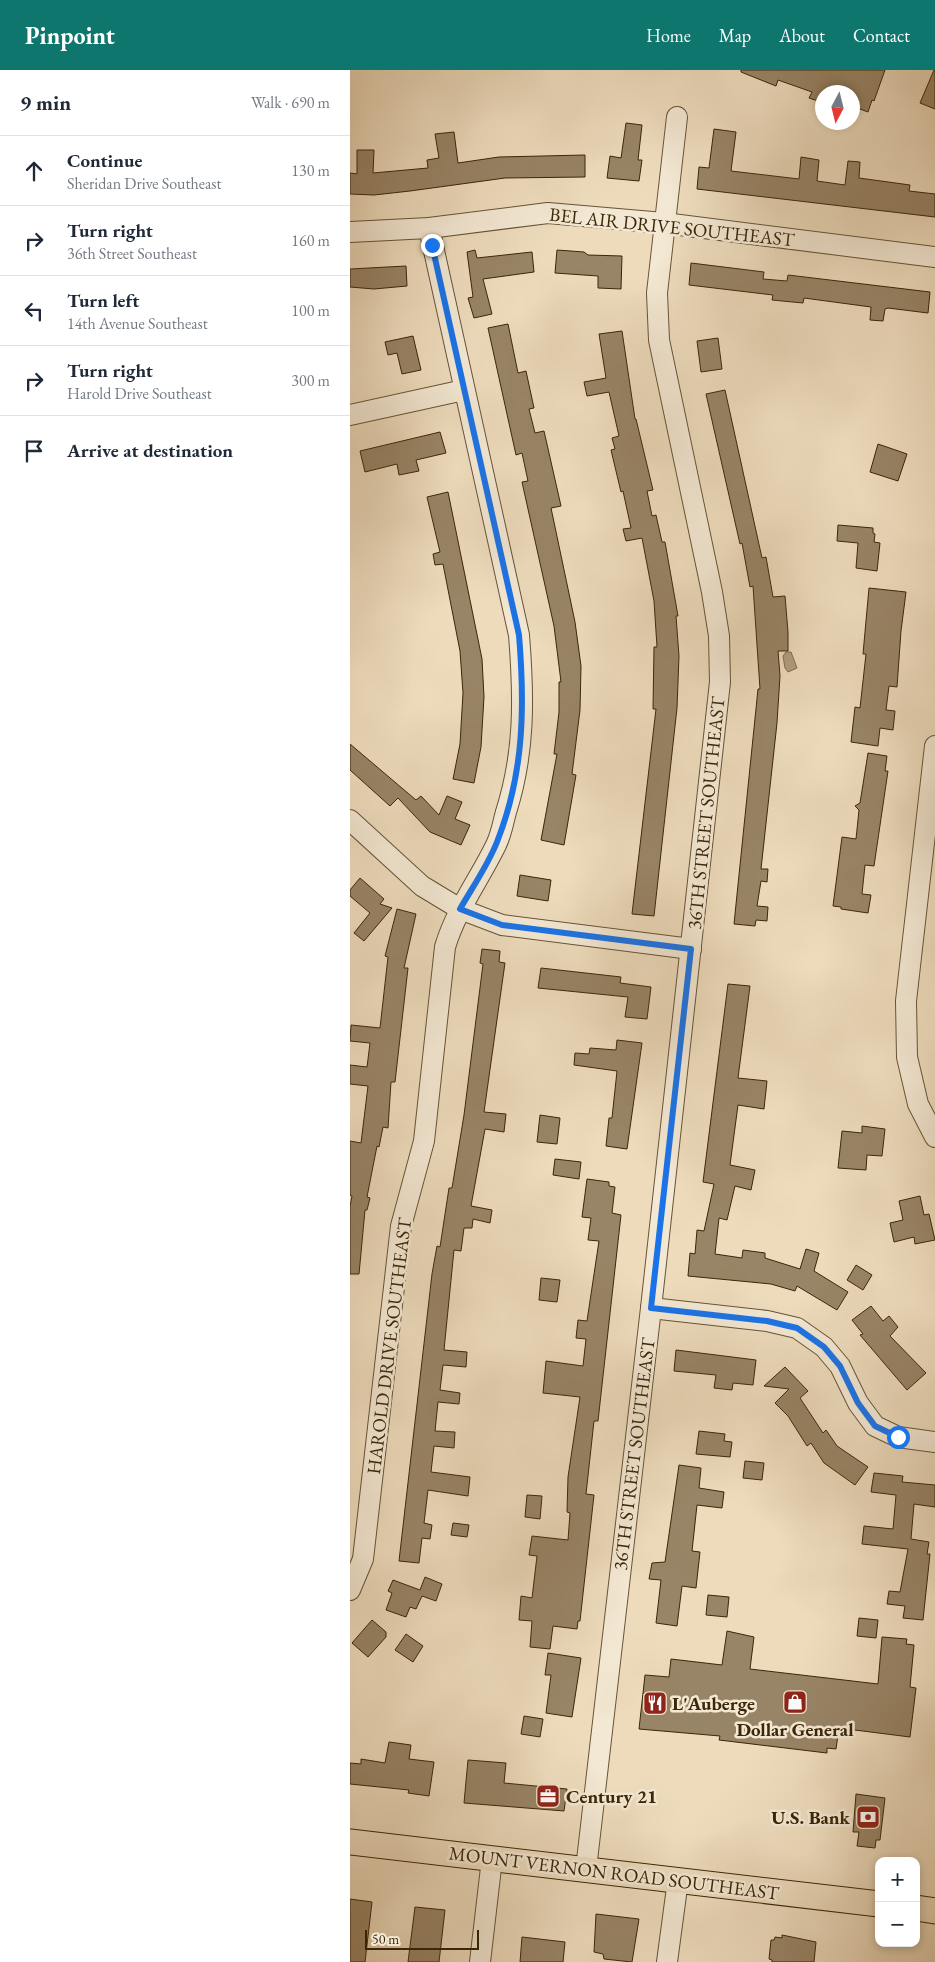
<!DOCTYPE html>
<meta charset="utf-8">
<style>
:root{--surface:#fff;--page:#f6f6f7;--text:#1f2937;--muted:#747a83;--line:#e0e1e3;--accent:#0f766e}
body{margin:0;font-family:"EB Garamond",serif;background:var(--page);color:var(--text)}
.controls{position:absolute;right:15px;bottom:15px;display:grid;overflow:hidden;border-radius:10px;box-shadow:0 2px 8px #0003}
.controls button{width:45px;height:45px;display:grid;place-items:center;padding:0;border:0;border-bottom:1px solid var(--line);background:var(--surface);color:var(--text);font:25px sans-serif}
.compass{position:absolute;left:465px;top:15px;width:45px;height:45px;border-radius:50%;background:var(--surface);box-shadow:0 2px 8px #0003;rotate:187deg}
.scale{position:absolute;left:15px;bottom:12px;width:114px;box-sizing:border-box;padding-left:5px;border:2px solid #3b2608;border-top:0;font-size:14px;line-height:18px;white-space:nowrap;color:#3b2608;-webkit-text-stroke:4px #f3e8d3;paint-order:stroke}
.stop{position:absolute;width:15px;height:15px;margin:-11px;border:4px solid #1a73e8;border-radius:50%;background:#fff}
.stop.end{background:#1a73e8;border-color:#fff;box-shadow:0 1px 5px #0008}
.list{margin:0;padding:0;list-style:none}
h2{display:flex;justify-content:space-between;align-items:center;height:65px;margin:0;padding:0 20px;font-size:21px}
h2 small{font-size:16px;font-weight:400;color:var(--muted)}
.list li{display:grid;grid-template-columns:32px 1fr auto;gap:15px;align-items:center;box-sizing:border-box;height:70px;padding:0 20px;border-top:1px solid var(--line)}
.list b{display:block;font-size:19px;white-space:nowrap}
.list p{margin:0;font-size:16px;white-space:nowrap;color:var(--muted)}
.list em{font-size:16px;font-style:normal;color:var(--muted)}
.icon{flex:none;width:28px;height:28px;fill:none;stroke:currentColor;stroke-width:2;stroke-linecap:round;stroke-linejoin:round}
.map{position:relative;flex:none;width:585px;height:1892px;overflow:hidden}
header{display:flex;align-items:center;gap:30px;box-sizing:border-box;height:70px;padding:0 25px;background:var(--accent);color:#fff}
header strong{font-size:24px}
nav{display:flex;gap:28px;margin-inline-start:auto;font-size:18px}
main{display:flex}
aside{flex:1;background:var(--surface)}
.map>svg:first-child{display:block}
</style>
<header>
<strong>Pinpoint</strong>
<nav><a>Home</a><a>Map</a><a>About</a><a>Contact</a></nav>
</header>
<main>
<aside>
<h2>9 min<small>Walk · 690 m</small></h2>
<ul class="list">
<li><svg class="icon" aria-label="ahead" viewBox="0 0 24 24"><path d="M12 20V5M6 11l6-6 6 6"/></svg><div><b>Continue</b><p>Sheridan Drive Southeast</p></div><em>130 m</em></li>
<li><svg class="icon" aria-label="right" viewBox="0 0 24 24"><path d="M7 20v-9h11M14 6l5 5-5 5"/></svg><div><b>Turn right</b><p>36th Street Southeast</p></div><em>160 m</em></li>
<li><svg class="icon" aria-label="left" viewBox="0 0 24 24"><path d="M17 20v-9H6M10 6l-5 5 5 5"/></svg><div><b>Turn left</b><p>14th Avenue Southeast</p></div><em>100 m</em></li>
<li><svg class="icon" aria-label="right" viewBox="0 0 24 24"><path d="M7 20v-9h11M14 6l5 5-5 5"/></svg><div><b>Turn right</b><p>Harold Drive Southeast</p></div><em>300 m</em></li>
<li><svg class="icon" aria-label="arrive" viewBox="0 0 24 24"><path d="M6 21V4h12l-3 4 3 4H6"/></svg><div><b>Arrive at destination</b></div></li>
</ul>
</aside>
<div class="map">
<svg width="585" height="1892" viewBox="0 0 585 1892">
<rect width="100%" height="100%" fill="#eddbbc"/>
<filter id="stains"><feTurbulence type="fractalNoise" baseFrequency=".004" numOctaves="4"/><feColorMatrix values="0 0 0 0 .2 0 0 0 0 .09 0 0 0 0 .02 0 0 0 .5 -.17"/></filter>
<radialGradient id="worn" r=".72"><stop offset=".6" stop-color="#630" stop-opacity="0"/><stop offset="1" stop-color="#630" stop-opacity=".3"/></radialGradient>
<path fill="#b09d7f" stroke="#816d4f" d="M436,582H441L447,598L438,602L435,598L433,586Z"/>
<g fill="#988466" stroke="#3b2608">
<path d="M391,0H535L524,31L522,30L518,42L502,36V22H472L471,32L459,28L462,22L428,10L426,16L391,2Z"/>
<path d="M584,0H585V39L570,33Z"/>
<path d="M276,53L292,55L288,90H292L289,111L257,108L260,86L271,88Z"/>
<path d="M364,59L386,62L381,101L449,109L451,87L469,90L467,111L495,115L498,91L510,92L509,108L560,115L559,121L585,124V147L347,119L349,97L359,98Z"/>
<path d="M104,62L108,93L149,87L235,85V107L155,108L60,121L24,125L0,124V103L7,104V80H24L23,103L78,98L77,90L89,88L85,64Z"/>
<path d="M125,180L127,188L182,182L184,202L133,209L142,244L124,248L118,228L123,227L117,182Z"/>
<path d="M207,180L234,182L238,185L272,186L271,219L248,218V206L205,203Z"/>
<path d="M341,193L414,202L413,209L437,211L438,205L580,222L578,243L538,238L535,239L533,251L520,250L521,237L454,228L453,233L422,230L423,225L339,215Z"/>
<path d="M56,196L57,216L24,219L0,217V199Z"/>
<path d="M158,254L168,303L176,301L184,338L179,339L185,363L194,361L211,436L201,438L225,552L231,596L230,640L222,704L226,705L214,775L191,770L207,684H204L209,642V612H211L204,556L172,412L178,411L172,383L166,385L138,258Z"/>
<path d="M272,261L285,349H286L303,420L297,421L302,446L306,445L312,472H315L328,546H326L329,586L327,638L304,846L282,844L306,639H303L304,577H307L304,531L292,468L276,471L273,459L281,458L273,421L271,422L261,380L265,379L262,368L269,366L259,322L237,326L234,312L256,308L249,264Z"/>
<path d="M63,266L71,300L52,304L47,283L38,285L35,272Z"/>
<path d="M368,268L372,299L351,302L347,271Z"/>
<path d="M375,320L412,488L416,487L423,527L435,526L438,562V581H428L430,606L427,653L411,799H418L417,812L411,811L407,836L418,837L417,851L406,850L405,856L384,854L408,619H410L403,516L400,517L392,473L390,474L356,324Z"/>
<path d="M90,362L96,383L66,390L69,401L49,405L47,394L15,402L10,381Z"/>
<path d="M528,374L557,384L548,411L520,402Z"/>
<path d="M98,422L132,589L134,627L131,677L124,713L103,709L110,674L113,623L110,581L93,494L85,495L83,484L90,482L77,427Z"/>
<path d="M488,455L523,458V463L525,464L524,472L530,473L527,501L506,498L508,473L487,471Z"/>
<path d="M519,518L556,522L551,561L547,617L539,616L536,640L545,641L543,660L530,658L528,676L501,672L505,637L510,638L516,584H513Z"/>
<path d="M0,674L66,730L71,726L89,745L97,726L112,732L105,749L120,755L111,775L80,762L48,728L40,736L0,700Z"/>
<path d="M518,683L537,686L535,701H538L524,796L515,795L512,824L521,825L518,843L491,839V837L483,836L492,767L506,769L509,740L505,736L510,733Z"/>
<path d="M170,805L201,810L198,831L167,826Z"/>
<path d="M10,808L34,829L30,834L42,838L14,871L4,863L20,843L0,826V820Z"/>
<path d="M47,839L66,844L54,898H58L45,1012H41L38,1058L33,1057L29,1077L27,1076L17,1127L20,1128L17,1140H15L9,1204H0V1136L2,1126L0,1125V1071L11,1073L18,1016L0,1014V995L17,997L20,973L0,971L1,955L30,958L38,887L35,886Z"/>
<path d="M132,879L150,881L149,892L155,893L134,1042L156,1044L154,1062L135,1059L121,1136L142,1140L140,1153L123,1149L122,1158H114L111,1181L104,1180L94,1280L117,1282L116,1297L93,1295L90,1320L110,1323L109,1334L88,1332L85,1361L105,1362L104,1378L84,1376L81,1402L120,1407L118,1426L78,1420L74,1453L82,1455L80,1469L72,1468L69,1493L49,1491L82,1204L87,1176L90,1177L99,1118H102L114,1045L133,894L130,893Z"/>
<path d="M191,898L271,907L270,913L301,917L297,949L275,947L278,927L188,918Z"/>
<path d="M378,914L400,916L388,1008L417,1011L414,1039L388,1035L380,1095L405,1100L401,1120L385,1116L377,1150L369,1148L365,1184L392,1188L393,1180L415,1183V1188L450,1199L456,1179L469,1183L464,1201L498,1222L487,1240L447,1216L445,1221L421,1214L338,1206L340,1183L345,1184L347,1160L354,1161L364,1114L353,1112Z"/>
<path d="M267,970L292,973L277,1079L256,1076L259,1048H262L267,1001L224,995L225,983L239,984L240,978L266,980Z"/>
<path d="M190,1045L210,1048L207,1074L187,1072Z"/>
<path d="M512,1056L535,1059L532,1086L517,1085L516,1100L488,1098L492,1061L512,1063Z"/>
<path d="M205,1089L231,1092L229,1109L203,1105Z"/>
<path d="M237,1109L259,1112V1116L265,1117L262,1143L271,1145L248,1351H244L236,1424L244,1425L230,1551H228L227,1559L203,1556L200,1579L180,1577L182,1551L169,1550L171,1526L182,1528L187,1486L179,1485L182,1466L218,1470L220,1443L217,1442L218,1407L230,1327L193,1323L196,1291L233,1296L236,1269L226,1268L228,1250L237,1251L249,1171L238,1170L241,1148L232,1147Z"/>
<path d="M570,1126L574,1145L579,1144L585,1170L565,1174L564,1167L544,1172L540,1153L553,1150L549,1131Z"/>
<path d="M506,1195L522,1205L513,1220L497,1210Z"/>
<path d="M191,1208L210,1210L207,1232L189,1230Z"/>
<path d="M521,1236L533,1251L539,1246L548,1257L540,1266L576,1303L557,1320L510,1265L513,1264L502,1250Z"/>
<path d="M326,1280L406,1290L403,1315L383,1313L382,1320L364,1318L366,1305L324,1301Z"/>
<path d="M435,1297L458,1321L450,1328L473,1363L476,1360L487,1376L518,1397L505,1415L474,1393L461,1373L457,1376L438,1346L425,1333L439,1319L414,1316Z"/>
<path d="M349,1361L375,1364L374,1371L382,1372L380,1387L346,1384Z"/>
<path d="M395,1391L414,1393L412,1410L393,1408Z"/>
<path d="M329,1395L351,1398L349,1418L374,1422L372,1438L347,1435L342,1481L350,1482L346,1518L332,1516L327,1556L306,1553L311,1510L299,1509L302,1493L315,1492Z"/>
<path d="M524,1403L553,1406L552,1412L585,1415V1437L564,1434L561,1469L579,1472L577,1484H580L573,1550L553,1548L555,1536L537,1534L539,1521L550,1522L558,1479L512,1474L514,1456L543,1459L546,1425L521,1422Z"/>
<path d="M177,1425L192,1426L190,1449L175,1447Z"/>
<path d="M103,1453L119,1455L117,1467L101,1465Z"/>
<path d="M75,1507L92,1514L86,1531L72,1526L66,1539L60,1537L56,1547L36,1540L42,1523L38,1521L43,1510L70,1520Z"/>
<path d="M358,1525L379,1527L377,1547L356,1545Z"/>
<path d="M509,1548L528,1550L526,1568L507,1566Z"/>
<path d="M22,1550L36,1562V1567L18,1587L2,1573Z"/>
<path d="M377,1561L404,1567L400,1599L528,1614L532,1567L557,1569L556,1574L564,1575L560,1617L566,1618L560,1667L489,1658L486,1679L477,1678V1683L369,1670L370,1666L289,1659L295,1605L319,1607L321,1589L372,1595Z"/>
<path d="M56,1564L73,1576L63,1592L45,1580Z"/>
<path d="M198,1583L231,1588L222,1647L196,1643L201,1605H195Z"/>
<path d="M174,1646L193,1649L190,1667L171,1664Z"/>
<path d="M39,1672L61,1675L59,1689L84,1692L79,1726L58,1723L59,1720L0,1714V1693L11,1694V1689L35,1693Z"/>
<path d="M118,1690L156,1693L154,1713L217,1719L214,1741L114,1733Z"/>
<path d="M506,1724L535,1728L530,1770H526L525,1778L507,1776L509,1762H503Z"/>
<path d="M0,1829L22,1832L15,1892H0Z"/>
<path d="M65,1837L95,1840L89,1892H58Z"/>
<path d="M246,1844L289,1849L282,1892L254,1889L253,1884L244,1882Z"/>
<path d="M432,1865L466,1872L464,1892H422V1890L419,1889L421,1870H424L425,1867L432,1868Z"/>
<path d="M172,1867L215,1872L213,1892H170Z"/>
</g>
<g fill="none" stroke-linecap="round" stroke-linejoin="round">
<g stroke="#685335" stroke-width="22">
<g id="minor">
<path d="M0,162L79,158L198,143L314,153L585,187"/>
<path d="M0,345L114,320"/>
<path d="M585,676L556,931L557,987L568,1034L585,1067"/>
<path d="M0,750L72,816L110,839L152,855L341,879"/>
<path d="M301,1238L417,1251L447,1258L474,1277L490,1296L508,1333L525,1356L548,1367L585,1372"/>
<path d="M0,1520L13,1489L51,1156L74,1071L95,877C106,840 129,810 146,775C151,765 153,753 156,742C175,682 174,628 169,565L79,158"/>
<path d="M236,1799L301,1238L370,612L369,566L362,522L309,270L307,223L327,47"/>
<path d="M130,1892L142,1789"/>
<path d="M317,1892L328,1810"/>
</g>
</g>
<g stroke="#3b2608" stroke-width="27">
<g id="major">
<path d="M0,1772L529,1834"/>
<path d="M566,1838L585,1841"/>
</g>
</g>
<use href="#minor" stroke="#f3e8d3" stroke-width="20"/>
<use href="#major" stroke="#eddbbc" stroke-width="25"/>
</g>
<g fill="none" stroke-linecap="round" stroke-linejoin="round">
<path stroke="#1a73e8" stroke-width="6" d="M82,175L169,565C175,637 174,704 147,772C138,795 122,818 110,839L152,855L341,879L301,1238L417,1251L447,1258L474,1277L490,1296L508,1333L525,1356L548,1367"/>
</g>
<defs>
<g id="shop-square" transform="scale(1.25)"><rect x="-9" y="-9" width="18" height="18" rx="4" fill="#8f2418" stroke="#f3e8d3"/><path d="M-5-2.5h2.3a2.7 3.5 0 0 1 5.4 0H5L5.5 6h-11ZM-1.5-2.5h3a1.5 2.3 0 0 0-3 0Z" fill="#fff"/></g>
<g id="restaurant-square" transform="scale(1.25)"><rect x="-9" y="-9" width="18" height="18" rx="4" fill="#8f2418" stroke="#f3e8d3"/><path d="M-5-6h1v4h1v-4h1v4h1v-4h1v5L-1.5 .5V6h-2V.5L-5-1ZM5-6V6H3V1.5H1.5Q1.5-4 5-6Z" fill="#fff"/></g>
<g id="office-square" transform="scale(1.25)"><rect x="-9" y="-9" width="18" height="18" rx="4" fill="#8f2418" stroke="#f3e8d3"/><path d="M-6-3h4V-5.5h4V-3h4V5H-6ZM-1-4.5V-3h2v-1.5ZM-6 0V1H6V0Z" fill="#fff"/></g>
<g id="bank-square" transform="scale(1.25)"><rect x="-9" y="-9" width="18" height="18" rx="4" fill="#8f2418" stroke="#f3e8d3"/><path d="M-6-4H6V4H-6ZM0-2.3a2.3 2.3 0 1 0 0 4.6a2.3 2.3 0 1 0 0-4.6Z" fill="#fff"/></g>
</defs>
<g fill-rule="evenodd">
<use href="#shop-square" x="445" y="1632"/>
<use href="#restaurant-square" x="305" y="1633"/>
<use href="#office-square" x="198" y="1726"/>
<use href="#bank-square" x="518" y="1747"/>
</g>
<g text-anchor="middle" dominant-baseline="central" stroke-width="5" stroke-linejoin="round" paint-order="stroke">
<g font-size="19" fill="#3b2608" stroke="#f3e8d3">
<text transform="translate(322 157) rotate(6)">BEL AIR DRIVE SOUTHEAST</text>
<text transform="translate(356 743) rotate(-84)">36TH STREET SOUTHEAST</text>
<text transform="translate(39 1276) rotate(-83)">HAROLD DRIVE SOUTHEAST</text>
<text transform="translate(284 1384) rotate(-83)">36TH STREET SOUTHEAST</text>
<text transform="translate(264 1803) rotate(7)">MOUNT VERNON ROAD SOUTHEAST</text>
</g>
<g font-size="19" font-weight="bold" fill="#3b2608" stroke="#f3e8d3" text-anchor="start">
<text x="322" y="1633">L'Auberge</text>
<text x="445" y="1659" text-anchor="middle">Dollar General</text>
<text x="216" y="1726">Century 21</text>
<text x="500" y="1747" text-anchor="end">U.S. Bank</text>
</g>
</g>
<rect width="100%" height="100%" filter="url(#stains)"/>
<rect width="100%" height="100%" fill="url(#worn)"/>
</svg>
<div class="controls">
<button>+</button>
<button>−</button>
</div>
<svg class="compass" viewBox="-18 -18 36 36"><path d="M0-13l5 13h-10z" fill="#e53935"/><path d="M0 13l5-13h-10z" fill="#747a83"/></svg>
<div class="scale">50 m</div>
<div class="stop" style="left:548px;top:1367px"></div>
<div class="stop end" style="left:82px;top:175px"></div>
</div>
</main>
